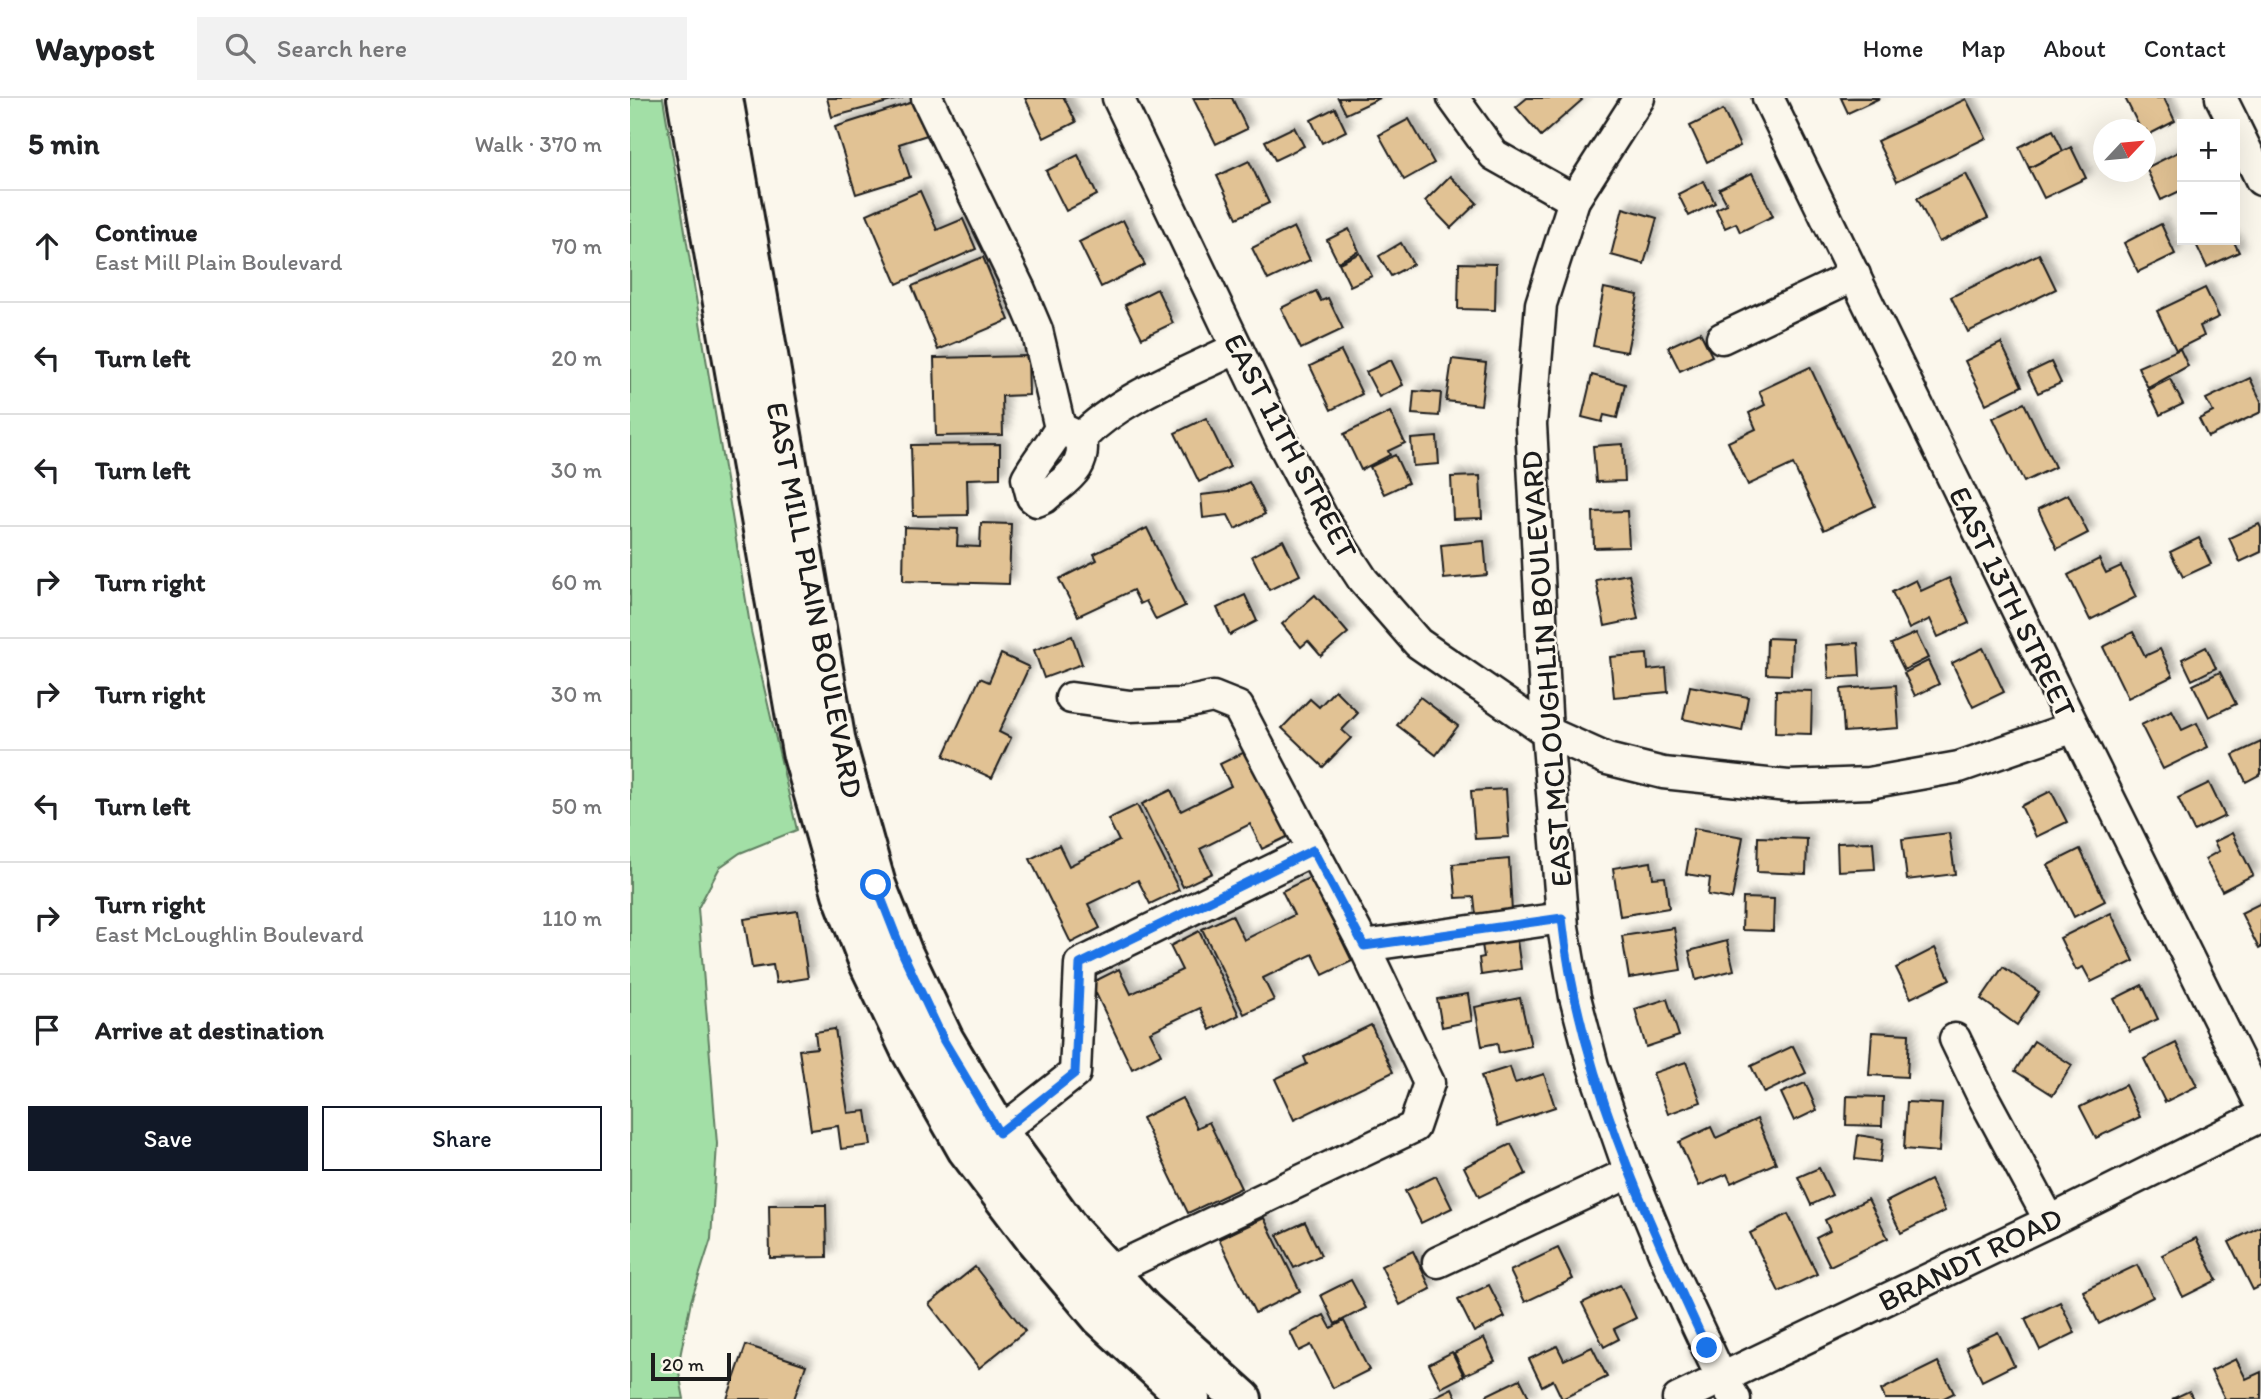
<!DOCTYPE html>
<meta charset="utf-8">
<style>
:root{--surface:#fff;--page:#f2f2f2;--text:#202124;--muted:#757577;--line:#e0e0e0;--accent:#111827}
body{margin:0;font-family:Itim,sans-serif;background:var(--page);color:var(--text)}
.controls{position:absolute;right:21px;top:21px;display:grid;overflow:hidden;border-radius:0px;box-shadow:0 7px 28px #0002}
.controls button{width:63px;height:63px;display:grid;place-items:center;padding:0;border:0;border-bottom:2px solid var(--line);background:var(--surface);color:var(--text);font:35px sans-serif}
.compass{position:absolute;left:1463px;top:21px;width:63px;height:63px;border-radius:50%;background:var(--surface);box-shadow:0 7px 28px #0002;rotate:64deg}
.scale{position:absolute;left:21px;bottom:18px;width:80px;box-sizing:border-box;padding-left:7px;border:4px solid #1c1c1c;border-top:0;font-size:19px;line-height:24px;white-space:nowrap;color:#1c1c1c;-webkit-text-stroke:5px #fbf7ec;paint-order:stroke}
.stop{position:absolute;width:21px;height:21px;margin:-16px;border:5px solid #1a73e8;border-radius:50%;background:#fff}
.stop.end{background:#1a73e8;border-color:#fff;box-shadow:0 2px 7px #0008}
.list{margin:0;padding:0;list-style:none}
h2{display:flex;justify-content:space-between;align-items:center;height:91px;margin:0;padding:0 28px;font-size:30px}
h2 small{font-size:23px;font-weight:400;color:var(--muted)}
.list li{display:grid;grid-template-columns:46px 1fr auto;gap:21px;align-items:center;box-sizing:border-box;height:112px;padding:0 28px;border-top:2px solid var(--line)}
.list b{display:block;font-size:26px;white-space:nowrap}
.list p{margin:0;font-size:23px;white-space:nowrap;color:var(--muted)}
.list em{font-size:23px;font-style:normal;color:var(--muted)}
.actions{display:flex;gap:14px;padding:21px 28px}
.actions a{flex:1;padding:16px 0;border:2px solid var(--accent);border-radius:0px;text-align:center;font-size:24px;color:var(--accent)}
.actions .main{background:var(--accent);color:#fff}
.icon{flex:none;width:38px;height:38px;fill:none;stroke:currentColor;stroke-width:2;stroke-linecap:round;stroke-linejoin:round}
.map{position:relative;flex:none;width:1631px;height:1301px;overflow:hidden}
header{display:flex;align-items:center;gap:42px;box-sizing:border-box;height:98px;padding:0 35px;background:var(--surface);border-bottom:2px solid var(--line)}
header strong{font-size:33px}
nav{display:flex;gap:38px;margin-inline-start:auto;font-size:24px}
.search{width:490px;height:63px;background:var(--page);display:flex;align-items:center;gap:18px;box-sizing:border-box;padding:0 24px;border-radius:0px;color:var(--muted);font-size:26px}
main{display:flex}
aside{flex:1;background:var(--surface)}
.map>svg:first-child{display:block}
</style>
<header>
<strong>Waypost</strong>
<div class="search"><svg class="icon" aria-label="search" viewBox="0 0 24 24"><circle cx="10" cy="10" r="6"/><path d="M15 15l6 6"/></svg>Search here</div>
<nav><a>Home</a><a>Map</a><a>About</a><a>Contact</a></nav>
</header>
<main>
<aside>
<h2>5 min<small>Walk · 370 m</small></h2>
<ul class="list">
<li><svg class="icon" aria-label="ahead" viewBox="0 0 24 24"><path d="M12 20V5M6 11l6-6 6 6"/></svg><div><b>Continue</b><p>East Mill Plain Boulevard</p></div><em>70 m</em></li>
<li><svg class="icon" aria-label="left" viewBox="0 0 24 24"><path d="M17 20v-9H6M10 6l-5 5 5 5"/></svg><div><b>Turn left</b></div><em>20 m</em></li>
<li><svg class="icon" aria-label="left" viewBox="0 0 24 24"><path d="M17 20v-9H6M10 6l-5 5 5 5"/></svg><div><b>Turn left</b></div><em>30 m</em></li>
<li><svg class="icon" aria-label="right" viewBox="0 0 24 24"><path d="M7 20v-9h11M14 6l5 5-5 5"/></svg><div><b>Turn right</b></div><em>60 m</em></li>
<li><svg class="icon" aria-label="right" viewBox="0 0 24 24"><path d="M7 20v-9h11M14 6l5 5-5 5"/></svg><div><b>Turn right</b></div><em>30 m</em></li>
<li><svg class="icon" aria-label="left" viewBox="0 0 24 24"><path d="M17 20v-9H6M10 6l-5 5 5 5"/></svg><div><b>Turn left</b></div><em>50 m</em></li>
<li><svg class="icon" aria-label="right" viewBox="0 0 24 24"><path d="M7 20v-9h11M14 6l5 5-5 5"/></svg><div><b>Turn right</b><p>East McLoughlin Boulevard</p></div><em>110 m</em></li>
<li><svg class="icon" aria-label="arrive" viewBox="0 0 24 24"><path d="M6 21V4h12l-3 4 3 4H6"/></svg><div><b>Arrive at destination</b></div></li>
</ul>
<div class="actions"><a class="main">Save</a><a>Share</a></div>
</aside>
<div class="map">
<svg width="1631" height="1301" viewBox="0 0 1631 1301">
<defs>
<filter id="shadow"><feDropShadow dx="6" dy="-6" stdDeviation="3.5" flood-color="#0004"/></filter>
</defs>
<rect width="100%" height="100%" fill="#fbf7ec"/>
<filter id="ink" filterUnits="userSpaceOnUse"><feTurbulence type="fractalNoise" baseFrequency=".0143" numOctaves="2"/><feDisplacementMap in="SourceGraphic" scale="14" xChannelSelector="R" yChannelSelector="G"/><feConvolveMatrix kernelMatrix="1 2 1 2 8 2 1 2 1" color-interpolation-filters="sRGB"/></filter>
<g filter="url(#ink)">
<path fill="#a2dfa6" stroke="#5f7e61" stroke-width="2" d="M0,0H33L121,533L167,732L110,755L90,769L68,810L87,1046L81,1141L61,1203L48,1269L54,1301H0Z"/>
<g fill="#e1c294" stroke="#1c1c1c" stroke-width="2" filter="url(#shadow)">
<path d="M197,0H273L202,19Z"/>
<path d="M395,0H434L446,24L414,40Z"/>
<path d="M563,0H602L617,31L586,46Z"/>
<path d="M708,0H750L716,16Z"/>
<path d="M897,0H950L952,2L911,38L886,9Z"/>
<path d="M1211,0H1250L1218,15Z"/>
<path d="M1495,0H1534L1545,23L1516,38V32H1511Z"/>
<path d="M1336,1L1356,40L1267,83L1247,43Z"/>
<path d="M286,3L297,37L269,46L280,79L226,96L205,29Z"/>
<path d="M705,10L716,33L692,45L681,22Z"/>
<path d="M1093,12L1110,48L1077,64L1060,28Z"/>
<path d="M779,21L804,65L774,82L749,37Z"/>
<path d="M664,29L674,48L645,62L635,43Z"/>
<path d="M1423,32L1433,53L1399,70L1389,49Z"/>
<path d="M1441,49L1456,80L1414,100L1399,70Z"/>
<path d="M1552,52V92L1531,102L1516,70Z"/>
<path d="M448,57L467,97L436,113L416,73Z"/>
<path d="M619,63L639,105L607,120L587,78Z"/>
<path d="M1122,75L1143,118L1110,134L1106,125L1095,130L1086,111L1097,106L1089,91Z"/>
<path d="M1336,76L1358,120L1309,144L1287,100Z"/>
<path d="M820,78L847,105L821,130L795,103Z"/>
<path d="M1074,83L1085,105L1059,118L1048,96Z"/>
<path d="M290,93L307,132L333,121L346,151L267,186L237,116Z"/>
<path d="M993,110L1027,120L1014,166L981,157Z"/>
<path d="M493,122L515,167L471,189L449,144Z"/>
<path d="M1531,126L1545,156L1508,174L1494,145Z"/>
<path d="M664,129L680,162L638,182L622,150Z"/>
<path d="M719,131L729,153L708,164L697,142Z"/>
<path d="M1564,142H1603L1609,154L1577,169Z"/>
<path d="M771,145L783,166L761,178L749,158Z"/>
<path d="M730,155L742,178L720,188L709,165Z"/>
<path d="M1409,156L1426,191L1338,234L1321,199Z"/>
<path d="M353,159L379,222L308,252L282,188Z"/>
<path d="M829,165L866,166L865,212L828,211Z"/>
<path d="M974,190L1008,197L997,254L963,248Z"/>
<path d="M1575,190L1589,219L1570,228L1574,238L1546,252L1527,213Z"/>
<path d="M527,191L543,225L512,240L495,207Z"/>
<path d="M686,193L691,203L698,200L713,231L671,251L651,210Z"/>
<path d="M1070,234L1082,258L1050,273L1038,249Z"/>
<path d="M1371,245L1392,288L1356,306L1335,263Z"/>
<path d="M1550,251L1558,268L1518,290L1508,269Z"/>
<path d="M711,253L732,296L701,312L680,268Z"/>
<path d="M398,258L399,297L372,298L373,337L306,338L304,260Z"/>
<path d="M822,261L856,265L851,307L816,303Z"/>
<path d="M761,262L773,287L749,299L736,274Z"/>
<path d="M1421,264L1431,285L1408,295L1398,275Z"/>
<path d="M1180,269L1245,408L1194,432L1163,366L1118,387L1098,344L1126,331L1119,315L1135,307L1129,293Z"/>
<path d="M962,277L995,286L987,320L974,317L972,324L952,319Z"/>
<path d="M1620,280L1631,303V314L1578,339L1569,321L1583,314L1576,301Z"/>
<path d="M1540,281L1553,306L1530,317L1518,292Z"/>
<path d="M784,293L811,295L809,318L782,316Z"/>
<path d="M1394,305L1425,369L1394,384L1363,320Z"/>
<path d="M760,314L775,345L758,353L760,357L731,372L714,336Z"/>
<path d="M576,320L600,369L569,384L545,335Z"/>
<path d="M807,339L809,366L783,368L781,341Z"/>
<path d="M370,346V380L337,381L338,417L283,418L281,347Z"/>
<path d="M993,346L995,383L966,384L963,348Z"/>
<path d="M765,357L778,385L754,396L740,369Z"/>
<path d="M850,378L852,420L823,421L821,379Z"/>
<path d="M619,384L635,416L605,431L598,417L573,420L571,397L598,394Z"/>
<path d="M1438,396L1458,435L1427,451L1408,411Z"/>
<path d="M997,413L999,449L964,450L963,414Z"/>
<path d="M351,425L381,426L379,486L273,483L274,429L328,431L327,448L350,449Z"/>
<path d="M1629,426L1631,430V454L1610,464L1599,440Z"/>
<path d="M517,430L555,508L526,522L516,503L510,506L503,492L448,518L429,481L467,462L464,456Z"/>
<path d="M1569,440L1581,466L1553,479L1540,454Z"/>
<path d="M653,442L670,477L639,492L622,458Z"/>
<path d="M854,443L857,477L814,481L811,447Z"/>
<path d="M1469,461L1476,475L1491,468L1506,499L1460,522L1438,477Z"/>
<path d="M999,476L1008,521L975,528L966,482Z"/>
<path d="M1319,480L1339,525L1308,539L1300,521L1279,531L1262,494L1286,482L1291,493Z"/>
<path d="M615,497L627,523L600,537L587,510Z"/>
<path d="M685,497L718,535L691,558L678,543L671,549L652,526Z"/>
<path d="M1503,534L1515,558L1530,551L1543,578L1498,600L1473,549Z"/>
<path d="M1286,535L1298,560L1274,572L1261,546Z"/>
<path d="M442,538L452,566L414,580L404,552Z"/>
<path d="M1137,540L1162,541L1161,577L1136,576Z"/>
<path d="M1228,545L1230,578L1199,580L1196,547Z"/>
<path d="M1576,549L1586,570L1562,582L1552,561Z"/>
<path d="M1353,550L1374,594L1343,609L1322,565Z"/>
<path d="M371,556L399,569L369,634L381,640L362,680L314,658L350,580L359,584Z"/>
<path d="M1017,556L1018,572L1036,570L1038,594L984,599L980,559Z"/>
<path d="M1298,563L1309,586L1285,598L1274,575Z"/>
<path d="M1590,574L1606,606L1579,619L1563,587Z"/>
<path d="M1266,587L1269,630L1214,634L1211,591Z"/>
<path d="M1060,588L1118,599L1112,633L1053,621Z"/>
<path d="M705,592L728,615L712,632L721,640L693,669L652,630L680,601L689,609Z"/>
<path d="M1146,592L1182,593L1181,636L1145,635Z"/>
<path d="M790,599L828,628L806,657L767,627Z"/>
<path d="M1542,612L1552,632L1567,625L1578,649L1533,671L1511,627Z"/>
<path d="M1631,644V676L1616,684L1603,657Z"/>
<path d="M619,652L661,737L632,751L620,726L570,751L582,775L553,789L512,706L541,692L551,713L601,688L590,666Z"/>
<path d="M1579,685L1595,718L1564,733L1548,700Z"/>
<path d="M876,691L879,739L845,741L841,693Z"/>
<path d="M1421,693L1437,724L1406,739L1391,708Z"/>
<path d="M507,707L549,792L520,806L508,782L458,806L470,830L441,845L400,761L429,747L439,768L489,743L478,721Z"/>
<path d="M1064,730L1113,739L1102,801L1078,797L1080,780L1056,776Z"/>
<path d="M1319,735L1325,776L1277,782L1272,741Z"/>
<path d="M1602,735L1623,777L1592,793L1575,761L1589,753L1584,744Z"/>
<path d="M1128,739L1177,741L1176,776L1127,774Z"/>
<path d="M1243,744L1245,771L1208,773L1207,745Z"/>
<path d="M1450,751L1475,803L1444,819L1418,767Z"/>
<path d="M879,761L882,814L846,817L844,799L826,800L823,766Z"/>
<path d="M1021,764L1023,780L1035,779L1039,810L990,818L983,770Z"/>
<path d="M681,779L722,863L693,877L683,856L633,880L644,902L614,916L572,831L602,817L614,842L664,817L652,793Z"/>
<path d="M1113,800L1144,801L1143,833L1112,832Z"/>
<path d="M1631,805V850L1629,851L1611,815Z"/>
<path d="M168,813L178,880L146,885L143,867L122,870L114,821Z"/>
<path d="M1481,815L1504,863L1461,884L1453,869L1446,872L1430,840Z"/>
<path d="M1044,830L1051,872L999,880L992,838Z"/>
<path d="M569,833L609,917L580,932L570,910L520,934L531,956L502,971L461,885L489,871L501,896L552,872L540,848Z"/>
<path d="M886,835L891,871L851,877L849,860L854,859L851,840Z"/>
<path d="M1097,843L1104,872L1066,882L1059,853Z"/>
<path d="M1305,850L1320,881L1281,900L1266,870Z"/>
<path d="M1373,869L1409,894L1387,927L1351,901Z"/>
<path d="M1512,887L1528,921L1500,934L1484,901Z"/>
<path d="M838,896L842,923L812,929L807,901Z"/>
<path d="M890,900L901,948L869,955L867,945L852,948L845,909Z"/>
<path d="M1037,901L1049,938L1016,949L1005,911Z"/>
<path d="M741,927L763,974L664,1022L645,981L677,966L674,959Z"/>
<path d="M205,931L218,1015L236,1013L241,1047L211,1051L208,1028L181,1032L169,952L187,950L185,934Z"/>
<path d="M1242,934L1279,936L1277,979L1239,977Z"/>
<path d="M1404,943L1442,967L1423,997L1385,973Z"/>
<path d="M1546,945L1567,988L1535,1004L1514,961Z"/>
<path d="M1163,948L1176,975L1134,995L1121,968Z"/>
<path d="M1056,964L1071,1004L1038,1016L1023,975Z"/>
<path d="M880,969L885,985L914,976L925,1009L868,1028L851,978Z"/>
<path d="M1175,985L1187,1012L1164,1023L1151,995Z"/>
<path d="M1495,987L1510,1019L1466,1040L1450,1009Z"/>
<path d="M1217,998L1253,999L1252,1028L1216,1027Z"/>
<path d="M552,1000L567,1030L579,1024L611,1090L558,1115L512,1020Z"/>
<path d="M1277,1004L1312,1006L1309,1054L1274,1051Z"/>
<path d="M1127,1021L1146,1065L1101,1085L1097,1076L1069,1088L1049,1044L1081,1029L1086,1040Z"/>
<path d="M1228,1037L1253,1041L1250,1064L1225,1061Z"/>
<path d="M881,1046L896,1076L849,1099L834,1069Z"/>
<path d="M1189,1070L1202,1097L1181,1107L1168,1079Z"/>
<path d="M806,1078L822,1110L791,1125L775,1093Z"/>
<path d="M1300,1082L1315,1113L1271,1135L1256,1104Z"/>
<path d="M1238,1101L1258,1140L1200,1168L1186,1140L1200,1133L1195,1122Z"/>
<path d="M139,1107H196L197,1159L140,1160Z"/>
<path d="M1158,1116L1187,1176L1149,1194L1120,1135Z"/>
<path d="M634,1120L670,1193L625,1215L589,1141Z"/>
<path d="M675,1124L691,1157L664,1170L647,1137Z"/>
<path d="M1631,1128V1188L1623,1192L1599,1144Z"/>
<path d="M1566,1140L1587,1182L1553,1199L1532,1157Z"/>
<path d="M928,1150L943,1181L895,1204L880,1173Z"/>
<path d="M783,1153L801,1191L770,1207L751,1168Z"/>
<path d="M1507,1167L1523,1199L1469,1226L1453,1193Z"/>
<path d="M345,1169L395,1233L349,1270L299,1206Z"/>
<path d="M721,1182L736,1210L705,1226L691,1197Z"/>
<path d="M859,1187L875,1219L844,1234L828,1202Z"/>
<path d="M990,1187L1006,1220L984,1231L989,1241L974,1249L952,1205Z"/>
<path d="M1430,1204L1445,1235L1410,1252L1395,1221Z"/>
<path d="M694,1217L701,1230L714,1223L739,1272L703,1290L681,1247L669,1253L660,1234Z"/>
<path d="M1368,1234L1384,1267L1352,1283L1336,1249Z"/>
<path d="M854,1240L865,1263L835,1277L824,1255Z"/>
<path d="M116,1247L176,1267L164,1301H97Z"/>
<path d="M927,1248L934,1262L962,1249L977,1279L932,1301L923,1282L912,1288L899,1261Z"/>
<path d="M822,1254L834,1278L811,1290L799,1266Z"/>
<path d="M1606,1261L1616,1281L1631,1274V1301H1595L1581,1273Z"/>
<path d="M1308,1264L1324,1295L1312,1301H1255L1251,1292Z"/>
<path d="M890,1281L900,1301H859L857,1297Z"/>
<path d="M822,1290L827,1301H800Z"/>
<path d="M1559,1293L1563,1301H1542Z"/>
</g>
<g fill="none" stroke-linecap="round" stroke-linejoin="round">
<g stroke="#1c1c1c" stroke-width="35">
<g id="minor">
<path d="M297,0L390,192L407,232L430,330C420,348 407,362 397,380L402,399L407,403L414,400C435,381 457,372 451,340L430,330"/>
<path d="M488,0L651,342L693,421L733,482L788,545L917,634L977,661L1033,675L1158,688L1239,685L1329,669L1444,629"/>
<path d="M823,0L864,57L944,102"/>
<path d="M1009,0L944,102L911,206L901,326L917,634L933,829L945,899L963,968L996,1063L1041,1172L1091,1279L1105,1301"/>
<path d="M1138,0L1444,629L1631,1007"/>
<path d="M1591,0L1604,26"/>
<path d="M1605,29L1631,82"/>
<path d="M1092,240L1225,177"/>
<path d="M451,340C489,300 557,275 607,250"/>
<path d="M441,600L500,608L550,606L583,599L608,609L683,752"/>
<path d="M1325,941L1351,995L1420,1123"/>
<path d="M369,1035L445,975L450,866L683,752L734,848L932,820"/>
<path d="M808,1164L1001,1074"/>
<path d="M478,1174L784,1029L799,985L734,848"/>
<path d="M1048,1301L1420,1123L1631,1018"/>
</g>
</g>
<g stroke="#1c1c1c" stroke-width="44">
<g id="major">
<path d="M57,0L172,654L212,795L239,865L280,951L337,1051L406,1142L471,1219L560,1301"/>
<path d="M93,0L206,645L246,787L273,856L314,942L369,1035L441,1134L512,1211L612,1301"/>
</g>
</g>
<use href="#minor" stroke="#fbf7ec" stroke-width="30"/>
<use href="#major" stroke="#fbf7ec" stroke-width="38"/>
</g>
</g>
<g fill="none" stroke-linecap="round" stroke-linejoin="round" filter="url(#ink)">
<path stroke="#1a73e8" stroke-width="9" d="M246,787L273,856L314,943L369,1035L445,975L450,866L683,752L734,848L932,820C948,971 1014,1114 1077,1250"/>
</g>
<g text-anchor="middle" dominant-baseline="central" stroke-width="5" stroke-linejoin="round" paint-order="stroke">
<g font-size="30" fill="#1c1c1c" stroke="#fbf7ec">
<text transform="translate(661 348) rotate(62)">EAST 11TH STREET</text>
<text transform="translate(185 502) rotate(79)">EAST MILL PLAIN BOULEVARD</text>
<text transform="translate(1383 504) rotate(64)">EAST 13TH STREET</text>
<text transform="translate(916 571) rotate(-94)">EAST MCLOUGHLIN BOULEVARD</text>
<text transform="translate(1340 1161) rotate(-26)">BRANDT ROAD</text>
</g>
</g>
</svg>
<div class="controls">
<button>+</button>
<button>−</button>
</div>
<svg class="compass" viewBox="-18 -18 36 36"><path d="M0-13l5 13h-10z" fill="#e53935"/><path d="M0 13l5-13h-10z" fill="#757577"/></svg>
<div class="scale">20 m</div>
<div class="stop" style="left:246px;top:787px"></div>
<div class="stop end" style="left:1077px;top:1250px"></div>
</div>
</main>
